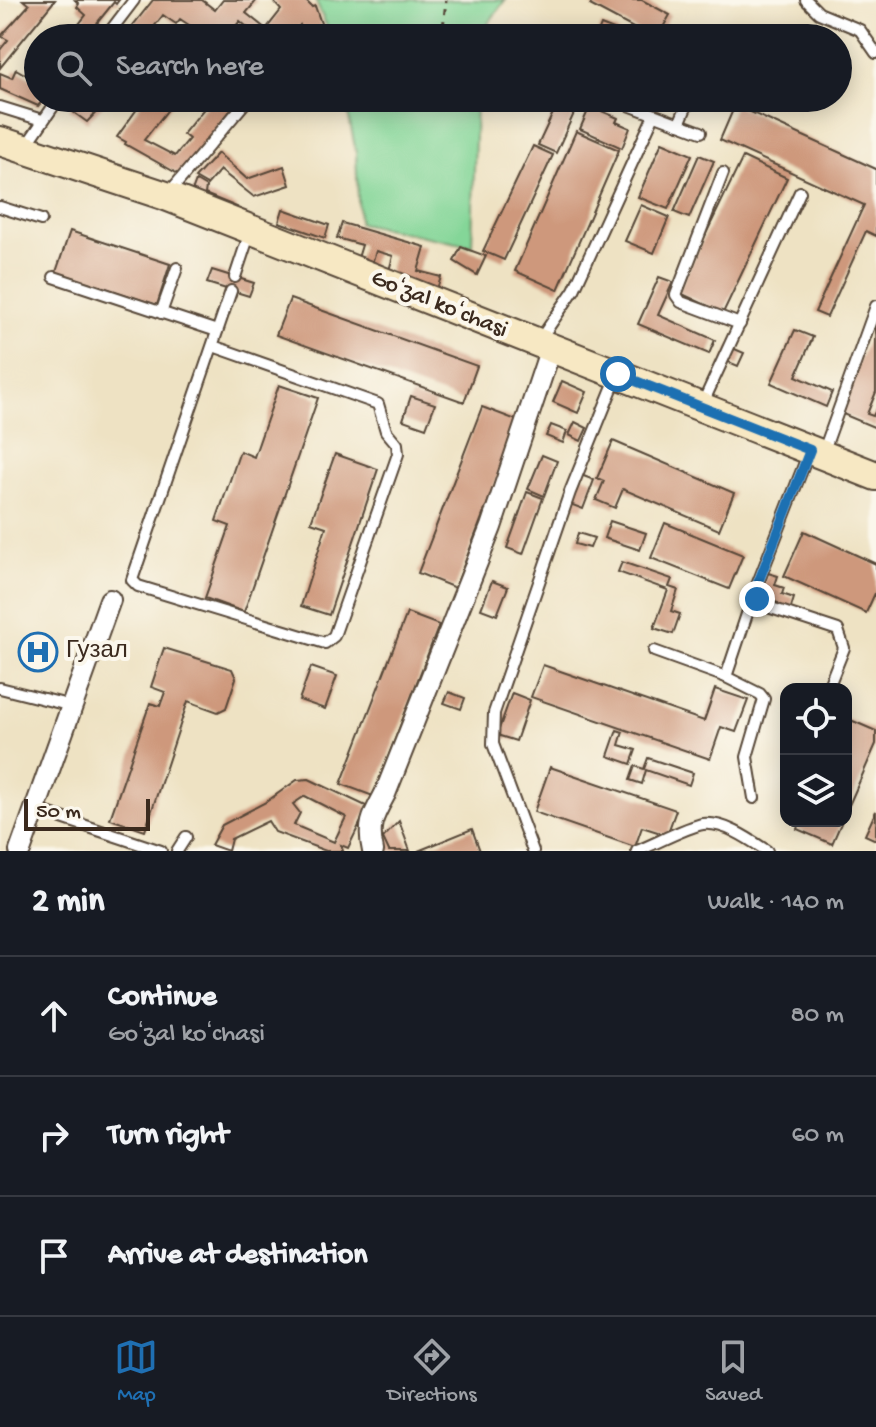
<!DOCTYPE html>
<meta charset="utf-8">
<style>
:root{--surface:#171b24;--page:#20242c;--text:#f1f3f6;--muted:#9ea1a6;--line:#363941;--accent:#1f6fb2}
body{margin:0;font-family:"Gochi Hand",sans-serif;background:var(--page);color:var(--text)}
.controls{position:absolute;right:24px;bottom:24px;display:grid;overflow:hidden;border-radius:16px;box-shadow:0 4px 20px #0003}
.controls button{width:72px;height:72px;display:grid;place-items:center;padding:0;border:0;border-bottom:2px solid var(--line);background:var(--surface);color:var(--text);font:40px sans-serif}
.scale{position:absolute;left:24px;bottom:20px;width:126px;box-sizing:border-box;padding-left:8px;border:4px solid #3b2a1e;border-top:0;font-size:22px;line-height:28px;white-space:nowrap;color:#3b2a1e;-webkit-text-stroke:6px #fbf7ec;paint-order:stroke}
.stop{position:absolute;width:24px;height:24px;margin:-18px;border:6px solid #1f6fb2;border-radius:50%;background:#fff}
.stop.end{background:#1f6fb2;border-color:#fff;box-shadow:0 2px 8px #0008}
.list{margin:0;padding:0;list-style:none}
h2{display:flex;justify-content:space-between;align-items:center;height:104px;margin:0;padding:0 32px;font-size:34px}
h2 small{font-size:26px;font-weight:400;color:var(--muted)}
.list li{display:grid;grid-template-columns:52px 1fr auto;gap:24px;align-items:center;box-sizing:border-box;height:120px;padding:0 32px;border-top:2px solid var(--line)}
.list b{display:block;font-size:30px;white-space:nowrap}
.list p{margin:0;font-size:26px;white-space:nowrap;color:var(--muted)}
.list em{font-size:26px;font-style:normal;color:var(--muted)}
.icon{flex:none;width:44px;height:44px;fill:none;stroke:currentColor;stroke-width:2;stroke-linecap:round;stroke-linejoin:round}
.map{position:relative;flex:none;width:876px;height:851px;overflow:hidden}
.search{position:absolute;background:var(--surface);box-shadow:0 4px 20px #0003;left:24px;right:24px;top:24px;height:88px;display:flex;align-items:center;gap:20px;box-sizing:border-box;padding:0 28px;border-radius:44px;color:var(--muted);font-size:30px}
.sheet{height:464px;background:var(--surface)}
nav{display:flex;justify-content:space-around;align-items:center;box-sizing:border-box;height:112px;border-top:2px solid var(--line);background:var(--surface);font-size:22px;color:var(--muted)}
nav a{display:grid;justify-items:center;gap:4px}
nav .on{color:var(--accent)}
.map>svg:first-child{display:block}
</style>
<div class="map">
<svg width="876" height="851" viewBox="0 0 876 851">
<rect width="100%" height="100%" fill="#fbf7ec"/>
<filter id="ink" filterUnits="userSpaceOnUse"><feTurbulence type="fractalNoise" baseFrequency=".0125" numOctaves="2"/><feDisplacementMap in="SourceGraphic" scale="16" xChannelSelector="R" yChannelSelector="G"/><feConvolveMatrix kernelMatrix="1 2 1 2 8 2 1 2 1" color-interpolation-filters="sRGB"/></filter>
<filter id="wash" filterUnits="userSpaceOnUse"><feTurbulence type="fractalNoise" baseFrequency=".006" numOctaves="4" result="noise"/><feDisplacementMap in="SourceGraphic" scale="32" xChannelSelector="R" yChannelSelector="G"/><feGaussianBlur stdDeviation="1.8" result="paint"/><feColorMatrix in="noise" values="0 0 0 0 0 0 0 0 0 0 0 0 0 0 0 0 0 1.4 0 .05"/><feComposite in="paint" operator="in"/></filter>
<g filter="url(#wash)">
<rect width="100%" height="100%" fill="#eee2c3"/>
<g fill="#84d698" stroke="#60805b" stroke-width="2">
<path d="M315,0H505L478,38H332Z"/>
<path d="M345,98H476L472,246L359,223L356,152Z"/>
</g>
<g id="blocks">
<g fill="#ce987c" fill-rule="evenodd">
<path d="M23,0H55L0,68V50L8,40L1,36L29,5Z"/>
<path d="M75,0H119L116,4L114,2L97,23L101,27L92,38H68L86,15L77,7L79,4Z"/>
<path d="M153,0H202L215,10L223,0H257L246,13L266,29L281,10L272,0H305L312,7L315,6L326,38H306L300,25L290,38H260L240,21L226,38H188L195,29L180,19L176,24L163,15L150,32L158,38H123Z"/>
<path d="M593,0H642L670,15L657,38H652L590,5Z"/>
<path d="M601,25L619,32L616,38H596Z"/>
<path d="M16,69L33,79L38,73V98H45L38,106L0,89V73L12,78Z"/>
<path d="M77,98H110L87,122L69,109Z"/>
<path d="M145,98H177L144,140L175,156L189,139L183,134L207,105L198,98H240L180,175L125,144L126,142L117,137Z"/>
<path d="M560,98H581L556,153L538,145Z"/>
<path d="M735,105L876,169V236L866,231L827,317L815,312L864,205L720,140Z"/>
<path d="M590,106L618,118L616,122L630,128L622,148L580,129Z"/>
<path d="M576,131L619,150L558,290L515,271Z"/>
<path d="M662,142L692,155L668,209L638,197Z"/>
<path d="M533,146L553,155L504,260L483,251Z"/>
<path d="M218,153L247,179L284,166L290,185L254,197L220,170L207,185L195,178Z"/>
<path d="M699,155L714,161L689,218L674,212Z"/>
<path d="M743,157L787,178L723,313L678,292Z"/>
<path d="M196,181L206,187L205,194L237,207L234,214L190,197Z"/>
<path d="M641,205L669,217L654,253L625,241Z"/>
<path d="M283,209L329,225L325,238L279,222Z"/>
<path d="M342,223L425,247L418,271L441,277L436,292L387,278L393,256L376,251L369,273L355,268L362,245L337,238Z"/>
<path d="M70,231L170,264L157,305L56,272Z"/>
<path d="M461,247L486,256L477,275L454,261Z"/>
<path d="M212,270L254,283L249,296L207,283Z"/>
<path d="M659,277L673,282L658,315L715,340L709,354L638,324Z"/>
<path d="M290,299L477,366L464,402L276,335Z"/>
<path d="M876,320V392L867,414L873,416L876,410V428L838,412Z"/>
<path d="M795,330L813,337L796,376L832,392L826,407L771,383Z"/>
<path d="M730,347L744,353L738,366L724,360Z"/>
<path d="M562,381L587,392L578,413L553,402Z"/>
<path d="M279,385L318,398L244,612L205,598L230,526L216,521L240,451L254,457Z"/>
<path d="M411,396L435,404L426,428L403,420Z"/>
<path d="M482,407L519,421L455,588L418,573Z"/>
<path d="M575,422L587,428L581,441L569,435Z"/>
<path d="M551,425L567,431L563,443L546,436Z"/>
<path d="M613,441L734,493L719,530L623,489L615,508L596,500L604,481L597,478Z"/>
<path d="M335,454L378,469L329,615L301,606L326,527L311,522Z"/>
<path d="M542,455L557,461L544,496L528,489Z"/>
<path d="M581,475L594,480L583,509L570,504Z"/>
<path d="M527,492L543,498L523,554L507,548Z"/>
<path d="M610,521L646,533L640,550L604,538Z"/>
<path d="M665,523L743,555L729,589L651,558Z"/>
<path d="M804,531L876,564V591L866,613L784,576Z"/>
<path d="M578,533L594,538L590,548L575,544Z"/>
<path d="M622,562L672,579L669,587L678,590L671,611L680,614L673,634L654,628L668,590L618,572Z"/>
<path d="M768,573L778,576L775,585L784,588L782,594L794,598L790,611L777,607L778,603L759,597Z"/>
<path d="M492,581L508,587L497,615L481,609Z"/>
<path d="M407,613L439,625L373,796L341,784Z"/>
<path d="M164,648L232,669L236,678L226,708L218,712L188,701L145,831L110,819L150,703L160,706L165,692L151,687Z"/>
<path d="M543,665L704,721L715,689L748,700L736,732L721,727L710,759L531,697Z"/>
<path d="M311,667L337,676L325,709L299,700Z"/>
<path d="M449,692L465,698L461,709L444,703Z"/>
<path d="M512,693L530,700L516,741L497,735Z"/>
<path d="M846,718L876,731V744L846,812Z"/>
<path d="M617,730L623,732L619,745L636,750L631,764L608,756Z"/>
<path d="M648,758L693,773L689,785L646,770L642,784L630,780L635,766L644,769Z"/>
<path d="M550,767L676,810L667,835L642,827L635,847L534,812Z"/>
<path d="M309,779L368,807L348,848L341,845L343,851H326L275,832L268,821L231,839L228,851L211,845L222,825L266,802L297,780ZM305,796L346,817L334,842L294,825L300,813L293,804Z"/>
<path d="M876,811V840L865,835Z"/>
<path d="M399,821L410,851H389L383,838Z"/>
<path d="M800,821H842L832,844L797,829Z"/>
<path d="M472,829L480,851H418Z"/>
</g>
</g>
</g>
<g filter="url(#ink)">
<use href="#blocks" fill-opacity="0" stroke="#564637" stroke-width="2"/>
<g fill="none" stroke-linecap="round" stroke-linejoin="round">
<g stroke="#564637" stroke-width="14">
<g id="lane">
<path d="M806,0L819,13L860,30L876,53"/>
<path d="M105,38L134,0"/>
<path d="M610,98L701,132"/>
<path d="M0,107L42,120"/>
<path d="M679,124L690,98"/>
<path d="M26,146L59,98"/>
<path d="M723,173L676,295L681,302L740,324"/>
<path d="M168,194L249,98"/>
<path d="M0,207L41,220"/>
<path d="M54,277L217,331"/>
<path d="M235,277L250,232"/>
<path d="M161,313L177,268"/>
<path d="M539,341L574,290L654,115"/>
<path d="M213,346L378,404L386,431L397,444L398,454L334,636L325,643L138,586L132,580L231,291"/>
<path d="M702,405L800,192"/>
<path d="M809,452L754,593L757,599L765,606L838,630L844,648L828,688"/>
<path d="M823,453L876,306"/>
<path d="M654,651L726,677"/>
<path d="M0,688L72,706"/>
<path d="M754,798L747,757L764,699L760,694L726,677L754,593"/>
<path d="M35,809L161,851"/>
<path d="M177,851L186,837"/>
<path d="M533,851L493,744L494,713L570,492L617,376"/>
<path d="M637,851C653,845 688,826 703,824C725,822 749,839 767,851"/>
</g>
</g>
<g stroke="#564637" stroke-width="24">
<g id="street">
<path d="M20,851L110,600"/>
<path d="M373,851C367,825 373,816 385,794L491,527L551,348"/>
</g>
</g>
<g stroke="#564637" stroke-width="32">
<path id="secondary" d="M0,141L166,196L876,476"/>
</g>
<path stroke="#564637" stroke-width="3" stroke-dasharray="6 6" stroke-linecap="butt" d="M442,38L446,0"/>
<use href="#lane" stroke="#fff" stroke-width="10"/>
<use href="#street" stroke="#fff" stroke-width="20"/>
<use href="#secondary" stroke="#f7e8c3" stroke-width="28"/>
</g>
</g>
<g fill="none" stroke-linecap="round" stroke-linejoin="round" filter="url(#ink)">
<path stroke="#1f6fb2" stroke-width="10" d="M618,374L810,450L754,593L757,599"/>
</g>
<defs>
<g id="hospital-ring" transform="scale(2)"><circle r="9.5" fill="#fbf7ec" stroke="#1f6fb2" stroke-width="1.5"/><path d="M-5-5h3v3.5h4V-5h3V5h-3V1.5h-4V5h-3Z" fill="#1f6fb2"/></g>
</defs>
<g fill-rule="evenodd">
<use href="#hospital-ring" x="38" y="652"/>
</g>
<g text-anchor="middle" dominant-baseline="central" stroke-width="8" stroke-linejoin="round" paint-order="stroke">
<g font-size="24" fill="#3b2a1e" stroke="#fbf7ec">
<text transform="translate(439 305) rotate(22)">Goʻzal koʻchasi</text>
</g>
<g font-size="24" fill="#3b2a1e" stroke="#fbf7ec" text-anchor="start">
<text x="66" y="652">Гузал</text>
</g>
</g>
</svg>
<div class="controls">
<button><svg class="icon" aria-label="locate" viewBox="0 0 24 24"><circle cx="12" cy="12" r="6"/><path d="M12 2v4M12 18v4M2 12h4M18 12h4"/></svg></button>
<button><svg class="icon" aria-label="layers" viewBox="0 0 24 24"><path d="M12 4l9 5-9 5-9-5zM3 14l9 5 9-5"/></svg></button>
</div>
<div class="scale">50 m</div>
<div class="stop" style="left:618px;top:374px"></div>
<div class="stop end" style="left:757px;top:599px"></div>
<div class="search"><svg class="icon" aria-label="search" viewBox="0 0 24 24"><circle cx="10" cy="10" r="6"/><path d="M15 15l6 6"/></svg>Search here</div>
</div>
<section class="sheet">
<h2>2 min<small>Walk · 140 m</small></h2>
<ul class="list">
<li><svg class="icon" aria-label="ahead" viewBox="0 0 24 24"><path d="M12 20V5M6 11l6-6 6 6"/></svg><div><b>Continue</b><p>Goʻzal koʻchasi</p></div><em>80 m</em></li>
<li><svg class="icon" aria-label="right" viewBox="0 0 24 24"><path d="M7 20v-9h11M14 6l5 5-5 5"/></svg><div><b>Turn right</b></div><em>60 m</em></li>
<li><svg class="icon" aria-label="arrive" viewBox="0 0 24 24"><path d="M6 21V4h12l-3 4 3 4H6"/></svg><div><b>Arrive at destination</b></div></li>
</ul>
</section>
<nav>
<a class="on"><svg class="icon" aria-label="map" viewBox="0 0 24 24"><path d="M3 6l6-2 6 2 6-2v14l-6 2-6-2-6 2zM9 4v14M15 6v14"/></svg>Map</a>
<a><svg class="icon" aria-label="directions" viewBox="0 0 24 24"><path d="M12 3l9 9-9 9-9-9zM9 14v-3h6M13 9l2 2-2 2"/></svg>Directions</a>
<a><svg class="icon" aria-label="saved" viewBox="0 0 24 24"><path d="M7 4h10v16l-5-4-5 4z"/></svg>Saved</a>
</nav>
